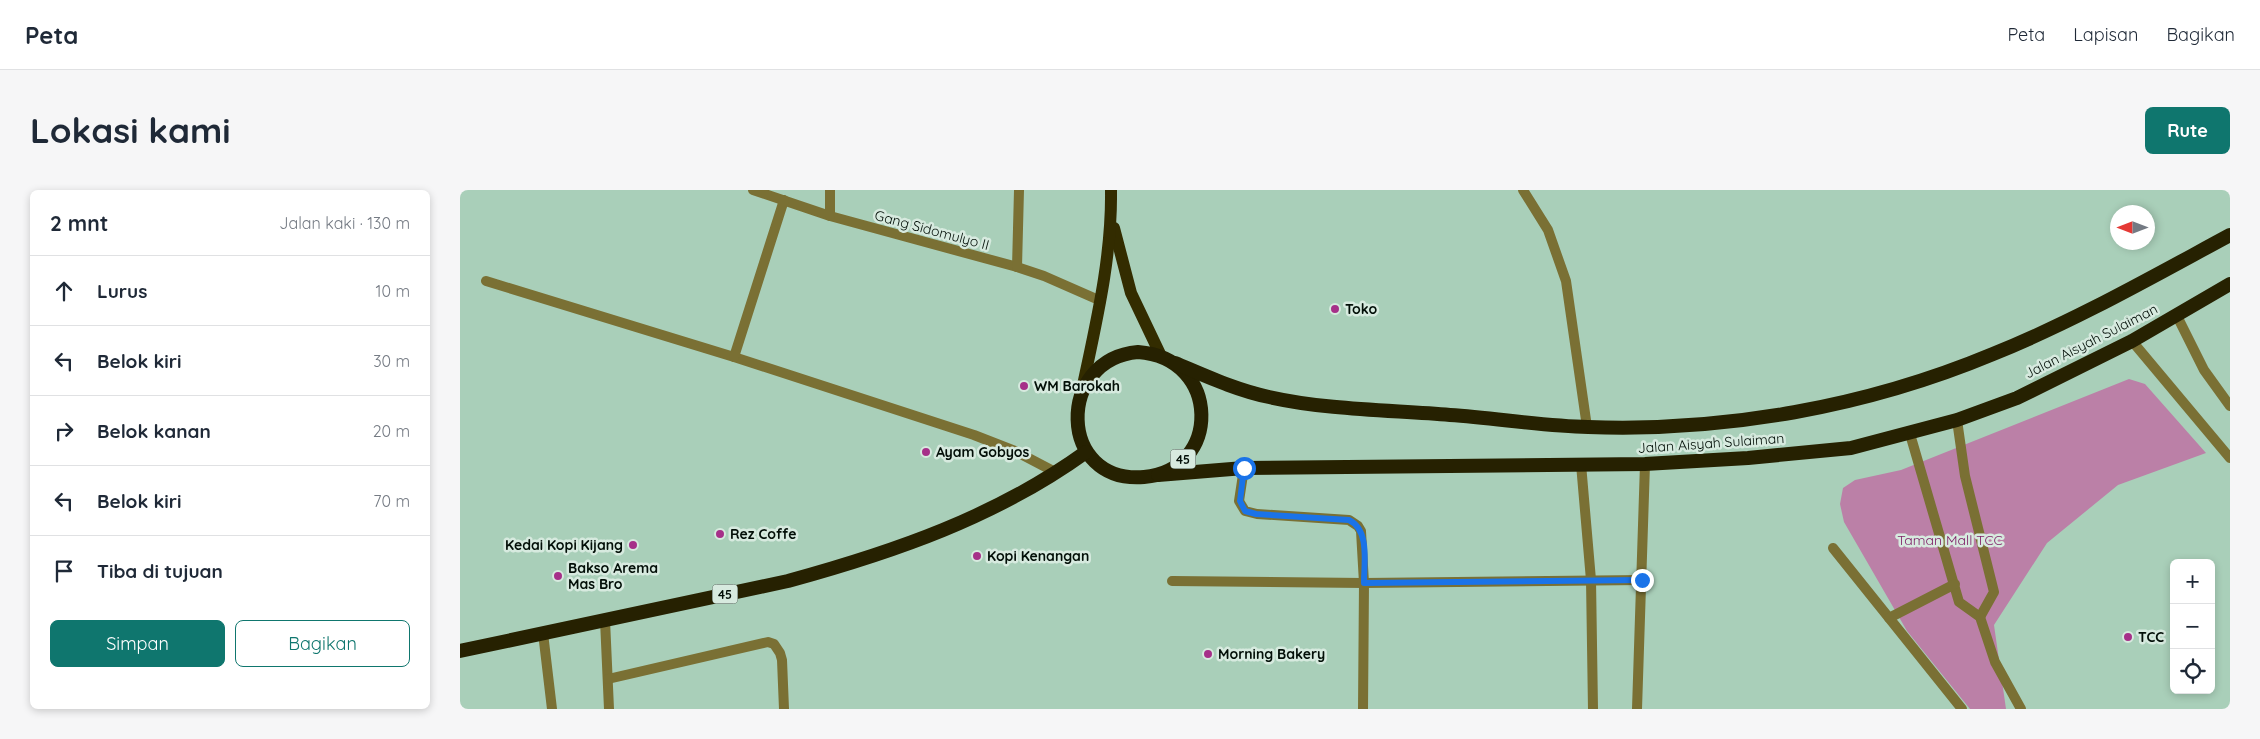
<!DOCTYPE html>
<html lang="id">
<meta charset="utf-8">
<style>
:root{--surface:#fff;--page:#f6f6f7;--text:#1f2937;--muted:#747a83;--line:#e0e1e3;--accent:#0f766e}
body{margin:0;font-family:Quicksand,sans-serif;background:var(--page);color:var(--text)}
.controls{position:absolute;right:15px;bottom:15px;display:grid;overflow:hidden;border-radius:8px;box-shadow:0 2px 8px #0003}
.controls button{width:45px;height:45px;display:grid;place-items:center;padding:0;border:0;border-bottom:1px solid var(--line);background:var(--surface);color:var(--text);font:25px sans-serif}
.compass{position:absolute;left:1650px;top:15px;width:45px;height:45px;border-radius:50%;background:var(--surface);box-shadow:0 2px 8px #0003;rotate:270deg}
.stop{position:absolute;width:15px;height:15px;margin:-11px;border:4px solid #1a73e8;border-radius:50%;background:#fff}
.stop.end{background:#1a73e8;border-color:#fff;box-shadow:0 1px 5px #0008}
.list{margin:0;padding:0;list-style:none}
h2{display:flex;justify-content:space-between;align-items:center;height:65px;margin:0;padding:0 20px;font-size:21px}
h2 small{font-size:16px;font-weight:400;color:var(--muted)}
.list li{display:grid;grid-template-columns:32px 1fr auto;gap:15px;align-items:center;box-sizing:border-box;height:70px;padding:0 20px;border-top:1px solid var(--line)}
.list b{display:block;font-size:19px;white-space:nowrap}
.list em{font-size:16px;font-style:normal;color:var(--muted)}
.actions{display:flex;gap:10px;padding:15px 20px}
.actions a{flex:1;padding:11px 0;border:1px solid var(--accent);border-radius:8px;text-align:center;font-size:18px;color:var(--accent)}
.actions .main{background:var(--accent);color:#fff}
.icon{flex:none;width:28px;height:28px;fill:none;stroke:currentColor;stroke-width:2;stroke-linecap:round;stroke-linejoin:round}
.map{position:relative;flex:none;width:1770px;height:519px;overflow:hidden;border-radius:8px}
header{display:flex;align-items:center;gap:30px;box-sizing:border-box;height:70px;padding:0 25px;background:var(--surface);border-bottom:1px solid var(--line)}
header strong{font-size:24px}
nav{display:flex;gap:28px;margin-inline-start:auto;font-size:18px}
.intro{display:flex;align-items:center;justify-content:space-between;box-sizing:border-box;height:120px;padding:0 30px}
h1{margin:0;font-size:35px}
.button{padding:12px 22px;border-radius:8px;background:var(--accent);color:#fff;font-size:18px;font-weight:700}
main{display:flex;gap:30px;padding:0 30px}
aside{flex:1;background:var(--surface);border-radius:8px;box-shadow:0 2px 8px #0003}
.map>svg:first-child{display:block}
</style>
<header>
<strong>Peta</strong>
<nav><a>Peta</a><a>Lapisan</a><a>Bagikan</a></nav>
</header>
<div class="intro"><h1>Lokasi kami</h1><a class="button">Rute</a></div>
<main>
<aside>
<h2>2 mnt<small>Jalan kaki · 130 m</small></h2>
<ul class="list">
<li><svg class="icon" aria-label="ahead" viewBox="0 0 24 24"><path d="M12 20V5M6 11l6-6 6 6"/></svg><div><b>Lurus</b></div><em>10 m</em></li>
<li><svg class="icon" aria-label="left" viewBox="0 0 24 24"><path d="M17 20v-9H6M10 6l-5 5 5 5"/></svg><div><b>Belok kiri</b></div><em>30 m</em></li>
<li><svg class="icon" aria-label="right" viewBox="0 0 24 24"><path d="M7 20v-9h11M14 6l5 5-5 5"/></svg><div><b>Belok kanan</b></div><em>20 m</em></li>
<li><svg class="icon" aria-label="left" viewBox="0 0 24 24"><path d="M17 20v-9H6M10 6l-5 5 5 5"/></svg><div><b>Belok kiri</b></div><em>70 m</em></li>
<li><svg class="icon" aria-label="arrive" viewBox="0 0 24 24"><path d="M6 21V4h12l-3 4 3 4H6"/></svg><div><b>Tiba di tujuan</b></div></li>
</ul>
<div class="actions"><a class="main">Simpan</a><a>Bagikan</a></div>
</aside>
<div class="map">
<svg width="1770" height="519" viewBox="0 0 1770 519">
<rect width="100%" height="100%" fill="#a9cfb9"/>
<path fill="#bb80a7" d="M1669,189L1685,194L1746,263L1658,295L1587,353L1534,435L1546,519H1510L1447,441L1384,332L1380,314L1383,298L1395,290L1441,280Z"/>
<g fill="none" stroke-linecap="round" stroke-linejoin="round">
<g stroke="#7a7034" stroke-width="10">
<path d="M1063,0L1088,40L1106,91L1127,237"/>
<path d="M1717,126L1744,180L1770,216"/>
<path d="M1672,151L1770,268"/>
<path d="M1497,230L1505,286L1534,402L1520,427"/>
<path d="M1450,244L1499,412L1520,427L1535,472L1561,519"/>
<path d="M784,278L779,311L785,321L797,324L889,330L898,336L901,341L904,393L903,519"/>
<path d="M1373,358L1502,519"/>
<path d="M712,391L904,393L1182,390"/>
<path d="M1429,428L1495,394"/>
<path d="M145,430L149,519"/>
<path d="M148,489L308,452L314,454L320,463L322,470L324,519"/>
</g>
<g stroke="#7a7034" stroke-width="10">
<path d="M293,0L370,26L557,77L584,86L641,111"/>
<path d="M370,0V26"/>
<path d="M557,77L559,0"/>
<path d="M26,91L274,167L514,245L555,261L597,283"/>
<path d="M274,167L324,10"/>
<path d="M1121,274L1131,390L1133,519"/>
<path d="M1177,519L1185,274"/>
</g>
<path stroke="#7a7034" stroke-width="10" d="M83,443L92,519"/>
<g stroke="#332c00" stroke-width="12">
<path d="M654,38L671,103L701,166"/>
<path d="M622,200C636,133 652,68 651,0"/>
</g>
<g stroke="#262101" stroke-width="14">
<path d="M678,162C762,168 761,281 684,287C597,294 596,169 678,162Z"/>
<path d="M715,173C746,186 776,200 809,207C867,220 930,220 990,225C1036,228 1082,236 1128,237C1265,242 1406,217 1533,164C1615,131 1692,87 1770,45"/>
<path d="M698,285L784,278L1185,274L1288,268L1391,258L1497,230L1557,208L1672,151L1770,94"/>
<path d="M0,461L328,391C434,362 536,327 626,262"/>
</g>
</g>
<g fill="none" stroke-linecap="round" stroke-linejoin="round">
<path stroke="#1a73e8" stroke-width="6" d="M784,278L780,311L785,321L796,324L889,330C910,340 904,373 904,393L1182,390"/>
</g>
<g fill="#a63089" stroke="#d7eadf" stroke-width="2">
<circle cx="875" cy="119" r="5"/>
<circle cx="564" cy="196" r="5"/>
<circle cx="466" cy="262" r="5"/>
<circle cx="260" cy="344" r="5"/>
<circle cx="173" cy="355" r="5"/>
<circle cx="517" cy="366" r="5"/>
<circle cx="98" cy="386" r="5"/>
<circle cx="1668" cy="447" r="5"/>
<circle cx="748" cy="464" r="5"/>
</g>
<g text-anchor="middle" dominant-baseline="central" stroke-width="5" stroke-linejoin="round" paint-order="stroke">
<g fill="#d7eadf" stroke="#435148" stroke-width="1">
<rect x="710.5" y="259.5" width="25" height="19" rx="4"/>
<rect x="252.5" y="394.5" width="25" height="19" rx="4"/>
</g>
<g font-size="12" font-weight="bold" fill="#030f08">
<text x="723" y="269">45</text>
<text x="265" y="404">45</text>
</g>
<g font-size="14" fill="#030f08" stroke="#d7eadf">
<text transform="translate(472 40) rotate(15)">Gang Sidomulyo II</text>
<text transform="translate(1631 151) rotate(-27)">Jalan Aisyah Sulaiman</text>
<text transform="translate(1251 253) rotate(-4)">Jalan Aisyah Sulaiman</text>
</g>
<g font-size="14" font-weight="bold" fill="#030f08" stroke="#d7eadf" text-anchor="start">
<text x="885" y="119">Toko</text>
<text x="574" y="196">WM Barokah</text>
<text x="476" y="262">Ayam Gobyos</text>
<text x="270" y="344">Rez Coffe</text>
<text x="163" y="355" text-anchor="end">Kedai Kopi Kijang</text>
<text x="527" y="366">Kopi Kenangan</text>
<text x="108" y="378">Bakso Arema<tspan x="108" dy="16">Mas Bro</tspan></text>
<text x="1678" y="447">TCC</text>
<text x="758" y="464">Morning Bakery</text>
</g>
<g font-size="14" fill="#7f2168" stroke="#d7eadf">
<text x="1490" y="350">Taman Mall TCC</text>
</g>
</g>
</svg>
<div class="controls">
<button>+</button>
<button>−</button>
<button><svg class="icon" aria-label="locate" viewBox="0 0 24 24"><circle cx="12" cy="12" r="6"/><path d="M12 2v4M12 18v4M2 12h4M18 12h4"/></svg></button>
</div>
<svg class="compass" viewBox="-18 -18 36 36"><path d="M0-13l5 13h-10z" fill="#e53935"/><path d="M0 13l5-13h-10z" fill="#747a83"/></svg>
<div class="stop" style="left:784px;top:278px"></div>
<div class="stop end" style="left:1182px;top:390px"></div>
</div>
</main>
